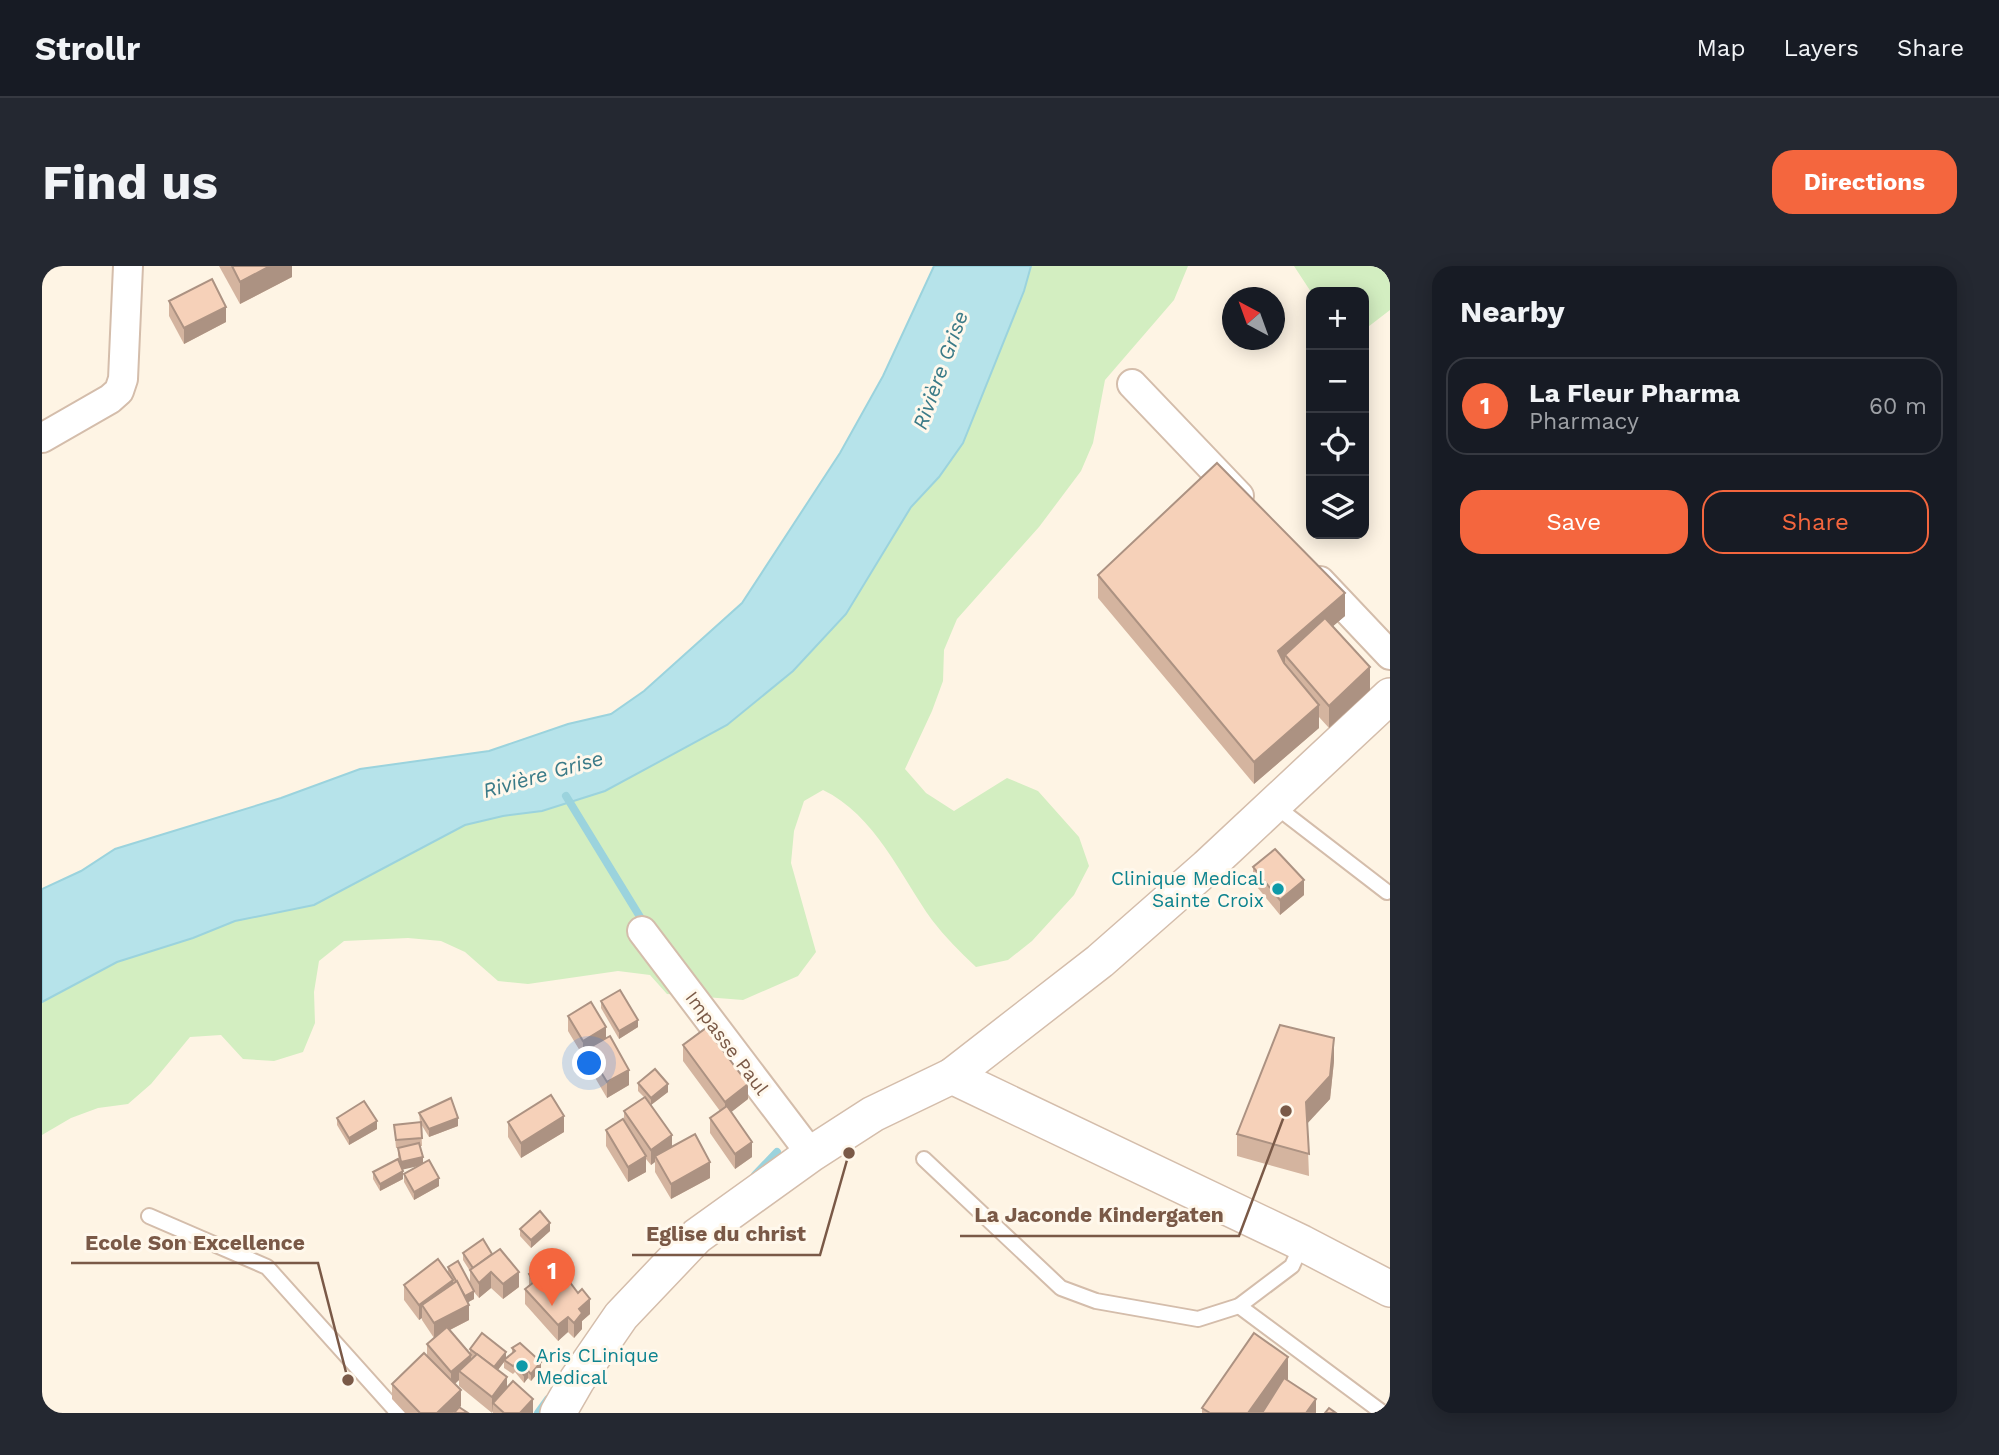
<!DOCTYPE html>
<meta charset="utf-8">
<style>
:root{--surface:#171b24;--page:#242831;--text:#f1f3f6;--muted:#9ea1a6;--line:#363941;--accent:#f4663e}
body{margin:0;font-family:"Work Sans",sans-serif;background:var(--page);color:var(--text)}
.controls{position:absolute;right:21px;top:21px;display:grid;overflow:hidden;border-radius:14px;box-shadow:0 4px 18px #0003}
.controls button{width:63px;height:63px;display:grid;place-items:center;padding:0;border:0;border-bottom:2px solid var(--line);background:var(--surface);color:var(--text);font:35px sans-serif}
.compass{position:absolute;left:1180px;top:21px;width:63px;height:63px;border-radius:50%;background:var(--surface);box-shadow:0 4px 18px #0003;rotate:319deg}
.you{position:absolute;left:548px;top:798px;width:24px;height:24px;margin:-18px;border:5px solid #fff;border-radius:50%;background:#1a73e8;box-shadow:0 0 0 10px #1a73e833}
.badge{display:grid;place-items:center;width:46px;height:46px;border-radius:50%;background:var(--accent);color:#fff;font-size:23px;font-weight:700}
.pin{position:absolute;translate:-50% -58px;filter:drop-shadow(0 2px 4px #0008)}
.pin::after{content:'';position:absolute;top:37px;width:24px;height:21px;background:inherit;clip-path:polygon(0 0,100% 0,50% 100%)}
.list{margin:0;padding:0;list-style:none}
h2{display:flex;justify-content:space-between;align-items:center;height:91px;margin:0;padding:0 28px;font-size:30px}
h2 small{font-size:23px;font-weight:400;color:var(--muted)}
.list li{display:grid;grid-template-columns:46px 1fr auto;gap:21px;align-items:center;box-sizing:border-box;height:98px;margin:0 14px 14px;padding:0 14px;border:2px solid var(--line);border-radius:21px}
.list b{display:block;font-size:26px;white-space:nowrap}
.list p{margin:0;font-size:23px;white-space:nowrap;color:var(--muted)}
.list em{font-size:23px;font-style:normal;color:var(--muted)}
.actions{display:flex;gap:14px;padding:21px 28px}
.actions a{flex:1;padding:16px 0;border:2px solid var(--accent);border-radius:21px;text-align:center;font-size:24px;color:var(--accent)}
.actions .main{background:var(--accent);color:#fff}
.icon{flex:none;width:38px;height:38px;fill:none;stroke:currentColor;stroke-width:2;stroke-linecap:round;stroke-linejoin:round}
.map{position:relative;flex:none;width:1348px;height:1147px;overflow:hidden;border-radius:21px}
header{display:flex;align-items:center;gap:42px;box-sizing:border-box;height:98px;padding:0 35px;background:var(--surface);border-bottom:2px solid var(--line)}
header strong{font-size:33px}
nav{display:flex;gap:38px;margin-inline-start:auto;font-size:24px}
.intro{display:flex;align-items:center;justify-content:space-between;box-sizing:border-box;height:168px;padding:0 42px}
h1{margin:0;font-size:49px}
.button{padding:18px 32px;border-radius:21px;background:var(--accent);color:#fff;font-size:24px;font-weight:700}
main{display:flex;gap:42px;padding:0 42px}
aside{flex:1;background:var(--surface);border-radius:21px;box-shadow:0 4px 18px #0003}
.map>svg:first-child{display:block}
</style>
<header>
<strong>Strollr</strong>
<nav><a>Map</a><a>Layers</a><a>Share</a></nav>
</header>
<div class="intro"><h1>Find us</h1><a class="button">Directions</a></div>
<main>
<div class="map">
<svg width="1348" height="1147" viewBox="0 0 1348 1147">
<rect width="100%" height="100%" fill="#fef4e4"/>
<g fill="#d3eec1">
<path d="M989,0H1146L1132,34L1063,114L1051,177L1039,205L997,261L915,353L902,384L901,415L890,445L863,503L884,527L912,545L965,512L996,525L1037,571L1047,600L1032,629L990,675L966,694L934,701C918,686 903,671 890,654C858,609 833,549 781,524L762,535L752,565L749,597L774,686L756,710L701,734L625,728L608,709L576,705L486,718L456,715L423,686L399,675L366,672L302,675L277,695L272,726L273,757L261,786L232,795L201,793L179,769L148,771L109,818L86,838L56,842L29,852L0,869V736L75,696L151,672L193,655L272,639L423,559L461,550L685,459L751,405L804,348L869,241L897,211L921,177L982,25Z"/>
<path d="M1252,0H1348V44L1322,64V26H1269Z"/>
</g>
<path fill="#b6e3ea" stroke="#9bd3dd" stroke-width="2" d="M892,0H989L982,25L921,177L897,211L869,241L804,348L751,405L685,459L563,525L500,545L461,550L423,559L272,639L193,655L151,672L75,696L0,736V623L39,605L73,583L239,532L318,503L447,485L526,458L569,448L602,425L700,337L798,187L841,110Z"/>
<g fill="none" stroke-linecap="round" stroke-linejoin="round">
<g stroke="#9bd3dd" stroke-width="8">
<path d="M524,530L603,659"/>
<path d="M713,909L735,886"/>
<path d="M496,1147L506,1133"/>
</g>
<g stroke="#d4bdab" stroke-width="18">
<g id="service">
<path d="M1232,539L1345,626"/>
<path d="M882,893L1019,1022L1054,1035L1156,1053L1197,1040L1250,1000L1260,978"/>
<path d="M107,950L225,1001L356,1147"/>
<path d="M1197,1040L1341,1147"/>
</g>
</g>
<g stroke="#d4bdab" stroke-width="32">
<g id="minor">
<path d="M1090,118L1197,230"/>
<path d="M0,172L68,133L77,125L81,113L86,0"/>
<path d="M1278,315L1348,389"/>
<path d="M600,665L769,888"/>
</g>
</g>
<g stroke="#d4bdab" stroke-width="38">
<g id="tertiary">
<path d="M910,810L1260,977L1348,1023"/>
<path d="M516,1147L535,1114L579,1050L655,970L769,888L831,848L910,810L1058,695L1165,601L1348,430"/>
</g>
</g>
<use href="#service" stroke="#fff" stroke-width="14"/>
<use href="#minor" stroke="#fff" stroke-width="28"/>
<use href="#tertiary" stroke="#fff" stroke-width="35"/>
</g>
<g fill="#d4b49f">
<path d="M177,0H250V11L198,38Z"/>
<path d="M127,35L184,56L142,78L127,50Z"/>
<path d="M1056,309L1303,350L1291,360L1328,424L1287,462L1277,451V462L1212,518L1056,332Z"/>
<path d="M1211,601L1262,629L1238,649L1211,616Z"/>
<path d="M559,735L596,761L577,773L559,742Z"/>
<path d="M526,750L564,772L587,819L565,832L545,798V788L541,790L526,765Z"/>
<path d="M641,779L706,833L689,846L710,891L693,903L668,867V852L678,845L641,795Z"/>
<path d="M1292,795L1288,833L1265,857L1267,910L1195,890V868Z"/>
<path d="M596,817L626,826L609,839L630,881L668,912L629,933L613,906V896L609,899L604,893V906L586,916L564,880V864L582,855V845L602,831L596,825Z"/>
<path d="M377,847L416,860L387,871L379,858L380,880H378L381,898L397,920L372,934L362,916V908L378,899L360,903L361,913L338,925L331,913V906L358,898L356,889V882H354L352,859L378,856Z"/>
<path d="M295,852L335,863L307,879L295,859Z"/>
<path d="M466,856L522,866L479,892L466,871Z"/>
<path d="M478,963L508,965L489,982L478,970Z"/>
<path d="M421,987L450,988L477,1021L461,1033L449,1022L437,1032L432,1026V1033L426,1036L427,1054L408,1064L428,1087V1083L464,1092L470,1088V1082L499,1103L489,1115L486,1112L482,1117L473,1106L471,1108L462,1102V1096L456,1104L465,1121L491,1147H451V1145L450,1147L417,1120V1114L413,1118L419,1140L411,1147H363L350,1133V1118L385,1089V1078L392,1072L380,1054V1052L377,1054L362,1034V1019L406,1006V1001L428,1017V1005L421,994Z"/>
<path d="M487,1008L548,1048L540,1055V1063L532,1072L526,1066L516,1075L483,1038V1023L487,1019Z"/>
<path d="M1246,1113L1245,1114L1274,1147H1160V1142Z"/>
</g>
<g fill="#ac9282">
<path d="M228,0H250V11L198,38V16Z"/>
<path d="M184,41V56L142,78V62Z"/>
<path d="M1303,327V350L1249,396L1243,389V402L1236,385Z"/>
<path d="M1328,401V424L1287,462V440Z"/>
<path d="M1277,439V462L1212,518V496Z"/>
<path d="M1262,614V629L1238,649V634Z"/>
<path d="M596,754V761L577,773V765Z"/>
<path d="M564,761V777L545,783V788L541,790V775Z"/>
<path d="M1292,772V795L1288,833L1264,859V836Z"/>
<path d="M587,804V819L565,832V816Z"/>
<path d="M626,818V826L609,839V832Z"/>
<path d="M706,818V833L683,851V836Z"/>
<path d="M522,850V866L479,892V877Z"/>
<path d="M416,852V860L387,871V863Z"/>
<path d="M335,855V863L307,879V872Z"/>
<path d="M630,869V884L613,890V896L609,899V884Z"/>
<path d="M710,876V891L693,903V888Z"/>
<path d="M604,890V906L586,916V901Z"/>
<path d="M381,891V899L359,904V896Z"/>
<path d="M668,896V912L629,933V918Z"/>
<path d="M361,905V913L338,925V918Z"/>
<path d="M397,912V920L372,934V926Z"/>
<path d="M508,957V965L489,982V974Z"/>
<path d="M449,1006V1022L437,1032V1017Z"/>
<path d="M477,1006V1021L461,1033V1018Z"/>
<path d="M411,1014V1029L380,1039V1052L377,1054V1039Z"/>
<path d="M432,1025V1033L423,1038V1031Z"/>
<path d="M548,1033V1048L540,1055V1063L532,1072V1057L537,1043Z"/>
<path d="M427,1039V1054L392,1072V1057Z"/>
<path d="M526,1051V1066L516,1075V1059Z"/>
<path d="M464,1086V1093L462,1094V1096L452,1109V1102Z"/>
<path d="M429,1089V1104L417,1105V1114L409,1121V1106Z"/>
<path d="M1246,1091V1113L1222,1147H1206Z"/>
<path d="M499,1096V1103L489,1115V1108Z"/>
<path d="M486,1105V1112L482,1117V1109Z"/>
<path d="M465,1111V1126L451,1137L450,1147V1131Z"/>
<path d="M419,1124V1140L411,1147H395Z"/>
<path d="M491,1133V1147H478Z"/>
<path d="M1274,1133V1147H1264Z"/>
</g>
<g fill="#f6d1b9" stroke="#ac9282" stroke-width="2">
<path d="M190,0H228L198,16Z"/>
<path d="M170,13L184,41L142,62L127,35Z"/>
<path d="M1175,197L1303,327L1236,385L1242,397L1277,439L1212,496L1056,309Z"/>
<path d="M1283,352L1328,401L1287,440L1243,389Z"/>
<path d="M1233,583L1262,614L1238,634L1211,601Z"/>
<path d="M578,724L596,754L577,765L559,735Z"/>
<path d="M549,736L564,761L541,775L526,750Z"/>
<path d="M1238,759L1292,772L1288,810L1264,836L1267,888L1195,868Z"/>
<path d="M664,762L706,818L683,836L641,779Z"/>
<path d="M568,770L587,804L565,816L545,783Z"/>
<path d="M613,803L626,818L609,832L596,817Z"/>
<path d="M509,829L522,850L479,877L466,856Z"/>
<path d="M603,831L630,869L609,884L582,845Z"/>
<path d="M409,832L416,852L387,863L377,847Z"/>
<path d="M322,835L335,855L307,872L295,852Z"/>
<path d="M685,840L710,876L693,888L668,852Z"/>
<path d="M581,853L604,890L586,901L564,864Z"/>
<path d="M379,856L380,872L354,874L352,859Z"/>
<path d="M653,868L668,896L629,918L613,890Z"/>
<path d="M377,877L381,891L359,896L356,882Z"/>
<path d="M356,893L361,905L338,918L331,906Z"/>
<path d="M387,894L397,912L372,926L362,908Z"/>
<path d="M498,945L508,957L489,974L478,963Z"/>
<path d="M441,973L450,988L431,1002L421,987Z"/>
<path d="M458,983L477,1006L461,1018L449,1006L437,1017L428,1004Z"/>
<path d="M509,991L536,1027L540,1023L548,1033L537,1043L540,1047L532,1057L526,1051L516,1059L483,1023L492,1016L487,1008Z"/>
<path d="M396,993L411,1014L377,1039L362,1019Z"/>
<path d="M416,995L432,1025L423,1030L406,1001Z"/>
<path d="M415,1015L427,1039L392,1057L380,1039Z"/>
<path d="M405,1061L429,1089L409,1106L385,1078Z"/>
<path d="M440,1067L464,1086L452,1101L428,1083Z"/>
<path d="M1212,1067L1246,1091L1206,1147H1168L1160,1142Z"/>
<path d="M478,1077L499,1096L489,1108L486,1105L482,1109L473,1099L471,1100L462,1094L473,1085L470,1082Z"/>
<path d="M382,1087L419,1124L395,1147H378L350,1118Z"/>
<path d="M435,1088L465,1111L450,1131L417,1105Z"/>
<path d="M1242,1112L1274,1133L1264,1147H1220Z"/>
<path d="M471,1115L491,1133L478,1147H462L451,1137Z"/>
<path d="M417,1141L426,1147H412Z"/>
<path d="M1287,1142L1294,1147H1283Z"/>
</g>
<g fill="#0f9aa8" stroke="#fff8ec" stroke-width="2.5">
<circle cx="1236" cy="623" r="7"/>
<circle cx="480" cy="1100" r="7"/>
</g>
<g text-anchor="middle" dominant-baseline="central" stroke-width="6" stroke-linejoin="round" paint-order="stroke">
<g font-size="19" fill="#0d838f" stroke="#fff8ec" text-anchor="end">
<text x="1222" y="612">Clinique Medical<tspan x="1222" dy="22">Sainte Croix</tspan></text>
<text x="494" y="1089" text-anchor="start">Aris CLinique<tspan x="494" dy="22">Medical</tspan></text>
</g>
<g font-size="19" fill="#7a5947" stroke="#fff8ec">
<text transform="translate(685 777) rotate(53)">Impasse Paul</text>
</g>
<g font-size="21" font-style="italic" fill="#3b7b88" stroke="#fff8ec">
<text transform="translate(898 104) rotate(-70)">Rivière Grise</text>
<text transform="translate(501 508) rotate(-16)">Rivière Grise</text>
</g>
</g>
<path fill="none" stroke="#7a5947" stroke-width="2.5" d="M1244 845L1197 970H918M807 887L778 989H590M306 1114L276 997H29"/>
<g fill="#7a5947" stroke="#fff8ec" stroke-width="2.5">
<circle cx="1244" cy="845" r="7"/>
<circle cx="807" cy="887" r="7"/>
<circle cx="306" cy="1114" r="7"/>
</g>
<g font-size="21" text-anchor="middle" font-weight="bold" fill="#7a5947" stroke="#fff8ec" stroke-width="6" stroke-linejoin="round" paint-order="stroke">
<text x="1057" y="956">La Jaconde Kindergaten</text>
<text x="684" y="975">Eglise du christ</text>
<text x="153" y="984">Ecole Son Excellence</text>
</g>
</svg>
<div class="controls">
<button>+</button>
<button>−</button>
<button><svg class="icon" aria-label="locate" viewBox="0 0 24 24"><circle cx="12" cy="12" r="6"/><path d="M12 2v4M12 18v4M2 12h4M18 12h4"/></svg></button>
<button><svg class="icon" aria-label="layers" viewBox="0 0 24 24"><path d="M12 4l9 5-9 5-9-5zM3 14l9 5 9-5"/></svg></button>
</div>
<svg class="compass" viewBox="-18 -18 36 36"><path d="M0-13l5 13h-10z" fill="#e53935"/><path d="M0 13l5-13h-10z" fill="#9ea1a6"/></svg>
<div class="you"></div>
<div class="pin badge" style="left:510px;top:1040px">1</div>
</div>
<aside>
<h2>Nearby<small></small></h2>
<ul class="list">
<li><span class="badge">1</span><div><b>La Fleur Pharma</b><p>Pharmacy</p></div><em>60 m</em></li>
</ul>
<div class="actions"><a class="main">Save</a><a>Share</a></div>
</aside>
</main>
